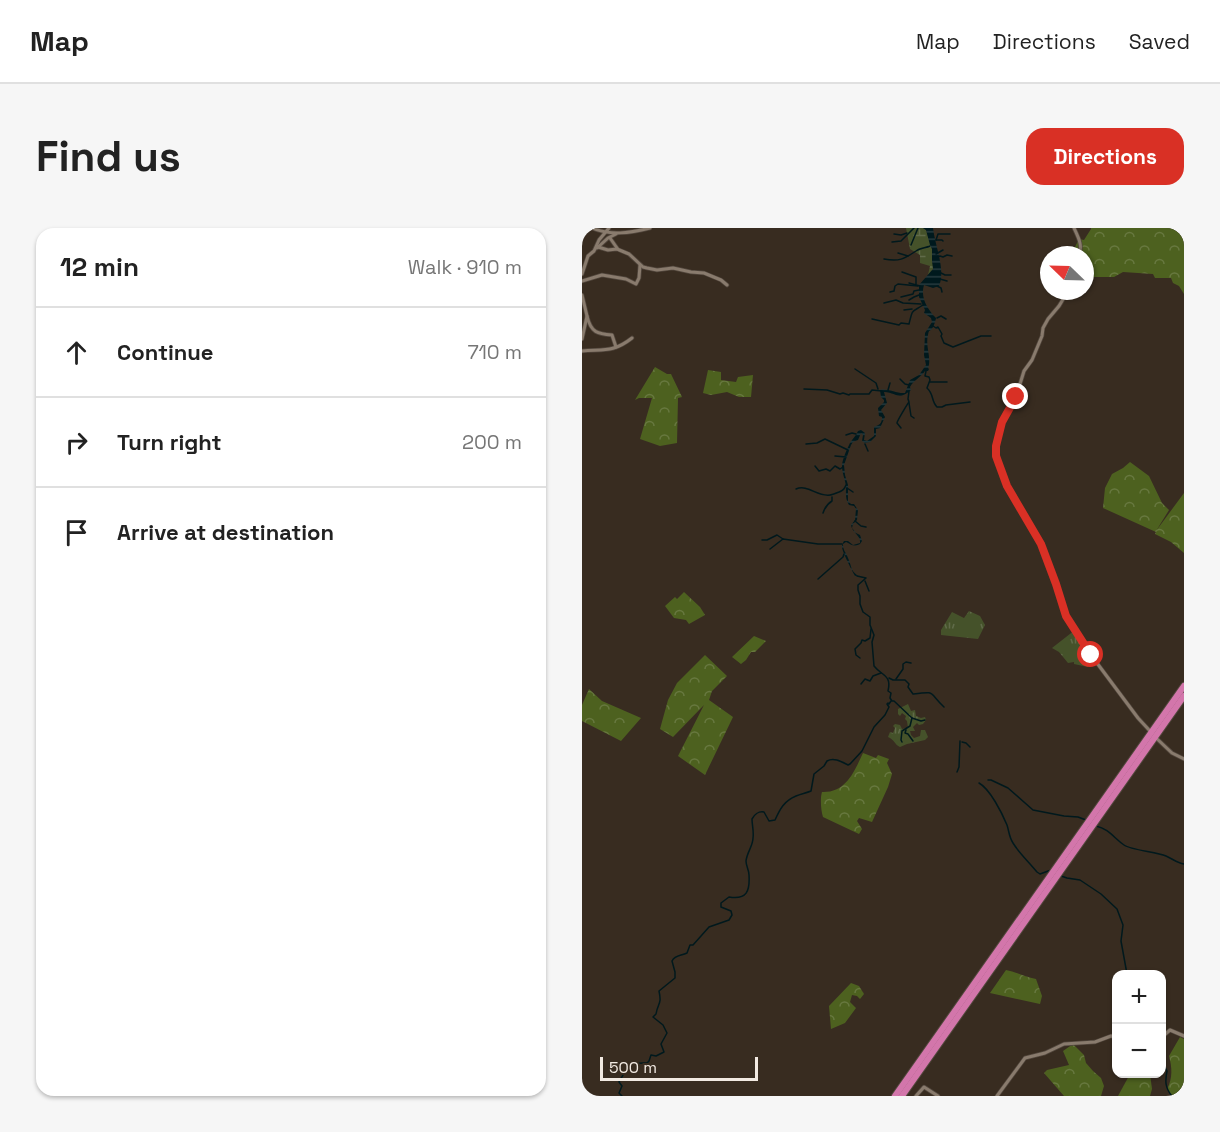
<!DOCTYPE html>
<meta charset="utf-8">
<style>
:root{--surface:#fff;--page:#f6f6f6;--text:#222;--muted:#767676;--line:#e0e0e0;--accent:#d93025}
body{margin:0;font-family:"Space Grotesk",sans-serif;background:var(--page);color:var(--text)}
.controls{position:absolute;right:18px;bottom:18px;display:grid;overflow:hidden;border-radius:12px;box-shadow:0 2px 4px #0004}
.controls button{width:54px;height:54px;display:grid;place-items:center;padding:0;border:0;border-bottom:2px solid var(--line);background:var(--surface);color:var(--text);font:30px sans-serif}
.compass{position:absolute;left:458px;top:18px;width:54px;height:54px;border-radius:50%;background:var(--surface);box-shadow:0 2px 4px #0004;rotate:293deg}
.scale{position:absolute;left:18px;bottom:15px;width:158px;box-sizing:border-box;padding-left:6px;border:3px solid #f2eae2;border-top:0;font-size:16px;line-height:21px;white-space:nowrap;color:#f2eae2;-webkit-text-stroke:4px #382c20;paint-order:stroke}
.stop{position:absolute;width:18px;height:18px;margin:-14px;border:4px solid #d93025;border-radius:50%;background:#fff}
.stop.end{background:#d93025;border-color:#fff;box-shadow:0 2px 6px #0008}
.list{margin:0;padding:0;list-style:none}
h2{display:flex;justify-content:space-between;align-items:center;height:78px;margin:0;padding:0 24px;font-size:26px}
h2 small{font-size:20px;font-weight:400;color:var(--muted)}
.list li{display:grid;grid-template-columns:39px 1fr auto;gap:18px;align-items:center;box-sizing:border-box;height:90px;padding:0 24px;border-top:2px solid var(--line)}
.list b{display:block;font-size:22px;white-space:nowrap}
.list em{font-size:20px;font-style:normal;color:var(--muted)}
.icon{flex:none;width:33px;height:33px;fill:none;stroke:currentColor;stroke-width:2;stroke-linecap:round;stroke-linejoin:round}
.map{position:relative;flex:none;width:602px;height:868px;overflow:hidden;border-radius:18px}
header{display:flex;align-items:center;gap:36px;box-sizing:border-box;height:84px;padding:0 30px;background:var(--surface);border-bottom:2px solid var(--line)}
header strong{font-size:28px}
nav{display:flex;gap:33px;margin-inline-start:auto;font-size:21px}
.intro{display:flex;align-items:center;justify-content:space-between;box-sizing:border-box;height:144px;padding:0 36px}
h1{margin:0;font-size:42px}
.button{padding:15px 27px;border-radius:18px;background:var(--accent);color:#fff;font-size:21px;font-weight:700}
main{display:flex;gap:36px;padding:0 36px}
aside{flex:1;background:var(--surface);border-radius:18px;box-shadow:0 2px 4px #0004}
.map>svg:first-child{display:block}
</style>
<header>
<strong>Map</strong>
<nav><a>Map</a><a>Directions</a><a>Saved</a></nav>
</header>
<div class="intro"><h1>Find us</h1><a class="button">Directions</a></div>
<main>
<aside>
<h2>12 min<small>Walk · 910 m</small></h2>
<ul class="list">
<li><svg class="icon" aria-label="ahead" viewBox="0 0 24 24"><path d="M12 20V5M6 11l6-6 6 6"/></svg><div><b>Continue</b></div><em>710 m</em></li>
<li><svg class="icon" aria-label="right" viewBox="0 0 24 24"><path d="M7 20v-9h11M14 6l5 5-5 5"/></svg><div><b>Turn right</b></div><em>200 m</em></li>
<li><svg class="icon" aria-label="arrive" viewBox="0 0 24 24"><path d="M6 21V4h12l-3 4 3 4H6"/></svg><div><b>Arrive at destination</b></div></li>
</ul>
</aside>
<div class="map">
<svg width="602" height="868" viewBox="0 0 602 868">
<defs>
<pattern id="grass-tufts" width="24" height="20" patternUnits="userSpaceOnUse" patternTransform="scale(1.5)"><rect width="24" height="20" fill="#45522a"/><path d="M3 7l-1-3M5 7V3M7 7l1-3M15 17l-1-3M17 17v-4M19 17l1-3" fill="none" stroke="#606b49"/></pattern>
<pattern id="forest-crowns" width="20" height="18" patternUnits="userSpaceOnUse" patternTransform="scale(1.5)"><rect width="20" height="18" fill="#4d611f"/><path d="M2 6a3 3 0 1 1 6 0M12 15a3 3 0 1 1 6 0" fill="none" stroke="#67783f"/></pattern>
<pattern id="wetland-marsh" width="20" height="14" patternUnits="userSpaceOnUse" patternTransform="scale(1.5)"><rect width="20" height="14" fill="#45522a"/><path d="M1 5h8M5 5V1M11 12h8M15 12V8" fill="none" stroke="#606b49"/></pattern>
<pattern id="water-rules" width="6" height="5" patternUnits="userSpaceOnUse" patternTransform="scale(1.5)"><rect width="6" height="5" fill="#00191d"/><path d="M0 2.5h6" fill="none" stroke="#263b3e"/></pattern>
</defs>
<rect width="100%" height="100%" fill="#382c20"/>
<g fill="url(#grass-tufts)">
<path d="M387,383L398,388L403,397L396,411L359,407V402L370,384L382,390Z"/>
<path d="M493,402L511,429L506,439L492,436V434L486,435L477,424L470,420Z"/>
<path d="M326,476L329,483L333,482L334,488L339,490L343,489L344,492L341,496L337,497L335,495L331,499L333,503H328L329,507L332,510L338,508L339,502H343L346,509L343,512L325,516L318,519C313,517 312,511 306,509L308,504L311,505L313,500L311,498L313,496L318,497L320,501L326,500L325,493L323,491L324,488L320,485L318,488L316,486V481Z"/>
</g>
<g fill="url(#forest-crowns)">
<path d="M509,0H602V66L597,58L591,55L589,50H573L571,46L541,44L532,49H503V27H489L497,11L502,12L509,1Z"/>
<path d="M73,139L85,146H89L100,169L96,170L95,215L78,218L58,211L70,170H57L53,172Z"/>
<path d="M126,142L139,144V152L154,154L156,149L171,147L169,169H157L145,164L129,167L121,165Z"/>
<path d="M548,234L567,248L580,275L587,282L574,303L602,265V325L589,314L573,306L574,304L521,280L523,260L530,246L541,240Z"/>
<path d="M102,364L118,379L123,387L107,396L104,392L92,390L83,378L93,369L95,371Z"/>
<path d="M172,408L184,413L173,424H169L164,432L159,436L150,429Z"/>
<path d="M123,427L145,448L130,463L127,472L151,489L123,547L96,528L122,477L91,509L78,501L86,472L95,455Z"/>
<path d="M7,461L20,473L59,490L39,513L0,493V477Z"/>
<path d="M281,525L294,530L296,527L307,531L305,535L310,546L306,559L290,594L277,590L275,593L280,601L277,606L241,589C239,583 238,570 240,564C264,565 272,544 281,525Z"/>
<path d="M424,742C434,744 443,749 454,751L460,768L458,776L408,765Z"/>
<path d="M269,755L277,758L282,766L278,771L275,768L270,767L268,774L274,780L263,795L249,801L247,778Z"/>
<path d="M598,809L602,811V868H590L585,861C591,850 590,839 587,828Z"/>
<path d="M491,816L502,827L504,835L511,843L519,850L522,858L519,868H482L462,845L465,842L487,837L481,823Z"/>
<path d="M548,846H568L570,861L568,868H536Z"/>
</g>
<path fill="url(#wetland-marsh)" d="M324,0H341L344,2L350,21V33L352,39L351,41L346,47L348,38L338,35V27L328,21Z"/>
<path fill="url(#water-rules)" d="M341,0H351C353,18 364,42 357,58L351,60L342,57C338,70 346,82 354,90C354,91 352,98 351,99C348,105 347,100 346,107C343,119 350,130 346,140L347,141L346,143H343C338,150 332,152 328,159L329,162C316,173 316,165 302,164L305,175L299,182L303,189L298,200L294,201V208L288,214L283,215L280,213L281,207L279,205L276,212L271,214L269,217L262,237L263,247L266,257V273L269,276H272L276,282L275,292L271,296L270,300L274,305L278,307L280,313L278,316C271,319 270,317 264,314L261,316C261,323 264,324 266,330C270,339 268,342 276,348H273C270,343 259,322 260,318C260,316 261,315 262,313H266L271,317L278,315C279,307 270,305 269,297L273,292L274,281L272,278L267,277C263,271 264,265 264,258C263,251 260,245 260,238C260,232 265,221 268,215C271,210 274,208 276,203L279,202L283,205L282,212L285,213L292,208V199C297,197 300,196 300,189L297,188L296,180L302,174V172L299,169L298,162C306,160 315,166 323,165L328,152L337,147L344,137L342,127L343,105L350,94L349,90L342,85L343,82L337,69V57L351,41L350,33V21L348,17L344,2Z"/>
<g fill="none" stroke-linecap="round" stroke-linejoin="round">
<g stroke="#00191d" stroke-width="1.5">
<path d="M312,6L319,7L325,5"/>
<path d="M354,12L356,6H368"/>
<path d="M354,12H360L361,13"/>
<path d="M310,14L319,13L332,0"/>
<path d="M329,17L336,0"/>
<path d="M316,25L326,28"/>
<path d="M354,26L361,22"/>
<path d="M355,29L358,28L361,29L365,27L370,28"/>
<path d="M302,31C317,34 322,31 334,23C338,20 344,20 348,18"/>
<path d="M320,44L334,49V56"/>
<path d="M359,45L363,47H369"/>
<path d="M358,51L365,53"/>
<path d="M327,55L338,58"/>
<path d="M355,58L359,60L360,64"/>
<path d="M308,64L312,63L313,58L316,56L336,58"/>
<path d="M319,69L331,66L332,63L337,62"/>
<path d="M327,72L332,69L337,67"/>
<path d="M302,75L314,72L321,75L339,76"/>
<path d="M322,82L330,81"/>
<path d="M355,90L359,88L364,91"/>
<path d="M290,91L317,97L319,95L327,96C331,80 329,85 341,77"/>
<path d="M351,98L354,100L356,99L360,106L359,108L362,115L371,119L399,108H409"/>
<path d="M273,141L294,155L296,161"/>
<path d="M344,143L343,148L347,149L348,152L345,160C352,166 349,173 355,179H360L364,177L388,174"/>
<path d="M318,151L323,156L327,157"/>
<path d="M348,154H365"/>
<path d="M222,161L245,162L258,166L261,165L267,167L268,166H287L290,162L300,163"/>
<path d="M306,162L308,155"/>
<path d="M327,175L329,188L332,190"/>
<path d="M319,200L315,195C315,193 326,175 327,174L326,171L327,163"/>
<path d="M264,207L270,205L274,206"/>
<path d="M224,216L235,215L243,211L266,222"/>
<path d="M283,216L286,223"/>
<path d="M253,228L264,229"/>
<path d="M233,238L237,243L244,241L248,243L253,238L258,241L261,239"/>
<path d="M265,260L271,264"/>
<path d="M214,261C226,256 235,269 248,267C250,267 254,265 257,264C263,261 261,263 264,257"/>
<path d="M241,285C243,279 245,276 250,273V269"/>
<path d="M273,293L279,298L284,299"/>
<path d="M180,312H185L195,307L201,311"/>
<path d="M188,321L201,311L236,316H260"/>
<path d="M275,348L284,350L276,357V362L278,368V376L281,384L288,389V397L292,407L290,414L292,438C300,448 310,447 306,463L309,465L308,470L310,473H312L330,490L328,498L320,503L319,512L320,514"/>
<path d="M236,351L261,329L262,326"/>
<path d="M283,353L287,363"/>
<path d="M278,430L274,427L273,421L279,415L280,412L283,413L288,410L289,401"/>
<path d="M307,450L311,452H323L327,456L326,459L331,466C355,463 346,464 362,479"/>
<path d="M314,451L321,441V436L324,434L329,435"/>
<path d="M279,456L283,451L288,453L291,448L299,445"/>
<path d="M330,490L339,493L343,492"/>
<path d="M324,502L323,505L326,506L331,513"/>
<path d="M380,514L384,515L388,519"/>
<path d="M375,544L377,539L378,513"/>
<path d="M406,552H409L426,560L451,582L482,588L496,589L504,592"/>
<path d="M397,555C408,561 420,585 425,597C427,603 427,609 431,615C437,625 447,634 455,644L458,646L469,642"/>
<path d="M514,598C527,601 532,610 542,617C549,622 574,624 584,628C591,631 595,635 602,636"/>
<path d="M479,648L485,650L498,652L519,666L535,681L541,697L539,713L545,746"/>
<path d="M580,837L583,839L585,843C583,853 583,860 590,868"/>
<path d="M40,868L37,865L40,858L37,854C46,839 46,834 65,835L67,833L69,827L74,828L82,824L79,816L85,805L81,797L71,789L74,786C76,774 80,777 77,763L93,750V744L90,733C93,727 99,728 105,725L108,717H111L127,699L147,692L150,687L149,683L139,679V675L147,669C165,672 168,663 167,647C167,642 164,638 164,633C165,624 171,618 171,610C172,603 170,597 170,591C173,586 176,583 182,584L187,593L193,592C198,581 202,573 214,568C219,566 224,565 229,563L232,546L242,538L245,533C252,529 260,534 266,537L268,536L280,523L292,499L303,487L307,479L305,476L306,475L307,476L309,473"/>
</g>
<g stroke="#52473d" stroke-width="4.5">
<g id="minor">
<path d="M10,0C28,8 48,5 68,0"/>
<path d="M492,0C496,9 501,17 497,27"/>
<path d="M28,10L35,20"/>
<path d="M16,19L26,22L35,21L47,26L61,39L65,40L75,42L91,40L109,44L122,45L139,52L145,57"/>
<path d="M15,20L26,10L34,6"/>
<path d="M0,46L6,28L12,23L17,12L27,0"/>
<path d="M0,53L20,47L44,51L54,56L57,50L58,37"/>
<path d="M486,63L477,78L466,91L461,100L460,108L450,132L442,143L434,169L420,194L414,218V228L418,242L425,258L459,316L474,356L484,388L509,427L556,490L568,503"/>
<path d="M0,67L5,88L0,111"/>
<path d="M5,88C9,105 16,106 30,107L34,119"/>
<path d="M0,123C21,121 31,125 50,110"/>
<path d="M572,508L590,525L602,531"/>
<path d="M580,809L588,802L602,808"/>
<path d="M334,868L342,859L356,868"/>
<path d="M415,868L443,830L463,825L482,816L513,814L529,808L534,809"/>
</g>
</g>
<g stroke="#52473d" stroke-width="8">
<g id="highway">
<path d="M313,868L602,458"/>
<path d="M320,868L602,468"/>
</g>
</g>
<use href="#minor" stroke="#897b6d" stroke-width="3"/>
<use href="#highway" stroke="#d376ab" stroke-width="6"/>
</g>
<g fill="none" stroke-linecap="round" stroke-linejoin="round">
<path stroke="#d93025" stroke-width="8" d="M434,169L420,194L414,218V228L425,258L459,316L474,356L484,388L509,427"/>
</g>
</svg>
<div class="controls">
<button>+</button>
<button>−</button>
</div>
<svg class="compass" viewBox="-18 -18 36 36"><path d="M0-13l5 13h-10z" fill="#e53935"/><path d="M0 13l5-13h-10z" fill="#767676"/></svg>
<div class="scale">500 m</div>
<div class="stop" style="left:509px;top:427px"></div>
<div class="stop end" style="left:434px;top:169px"></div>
</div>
</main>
